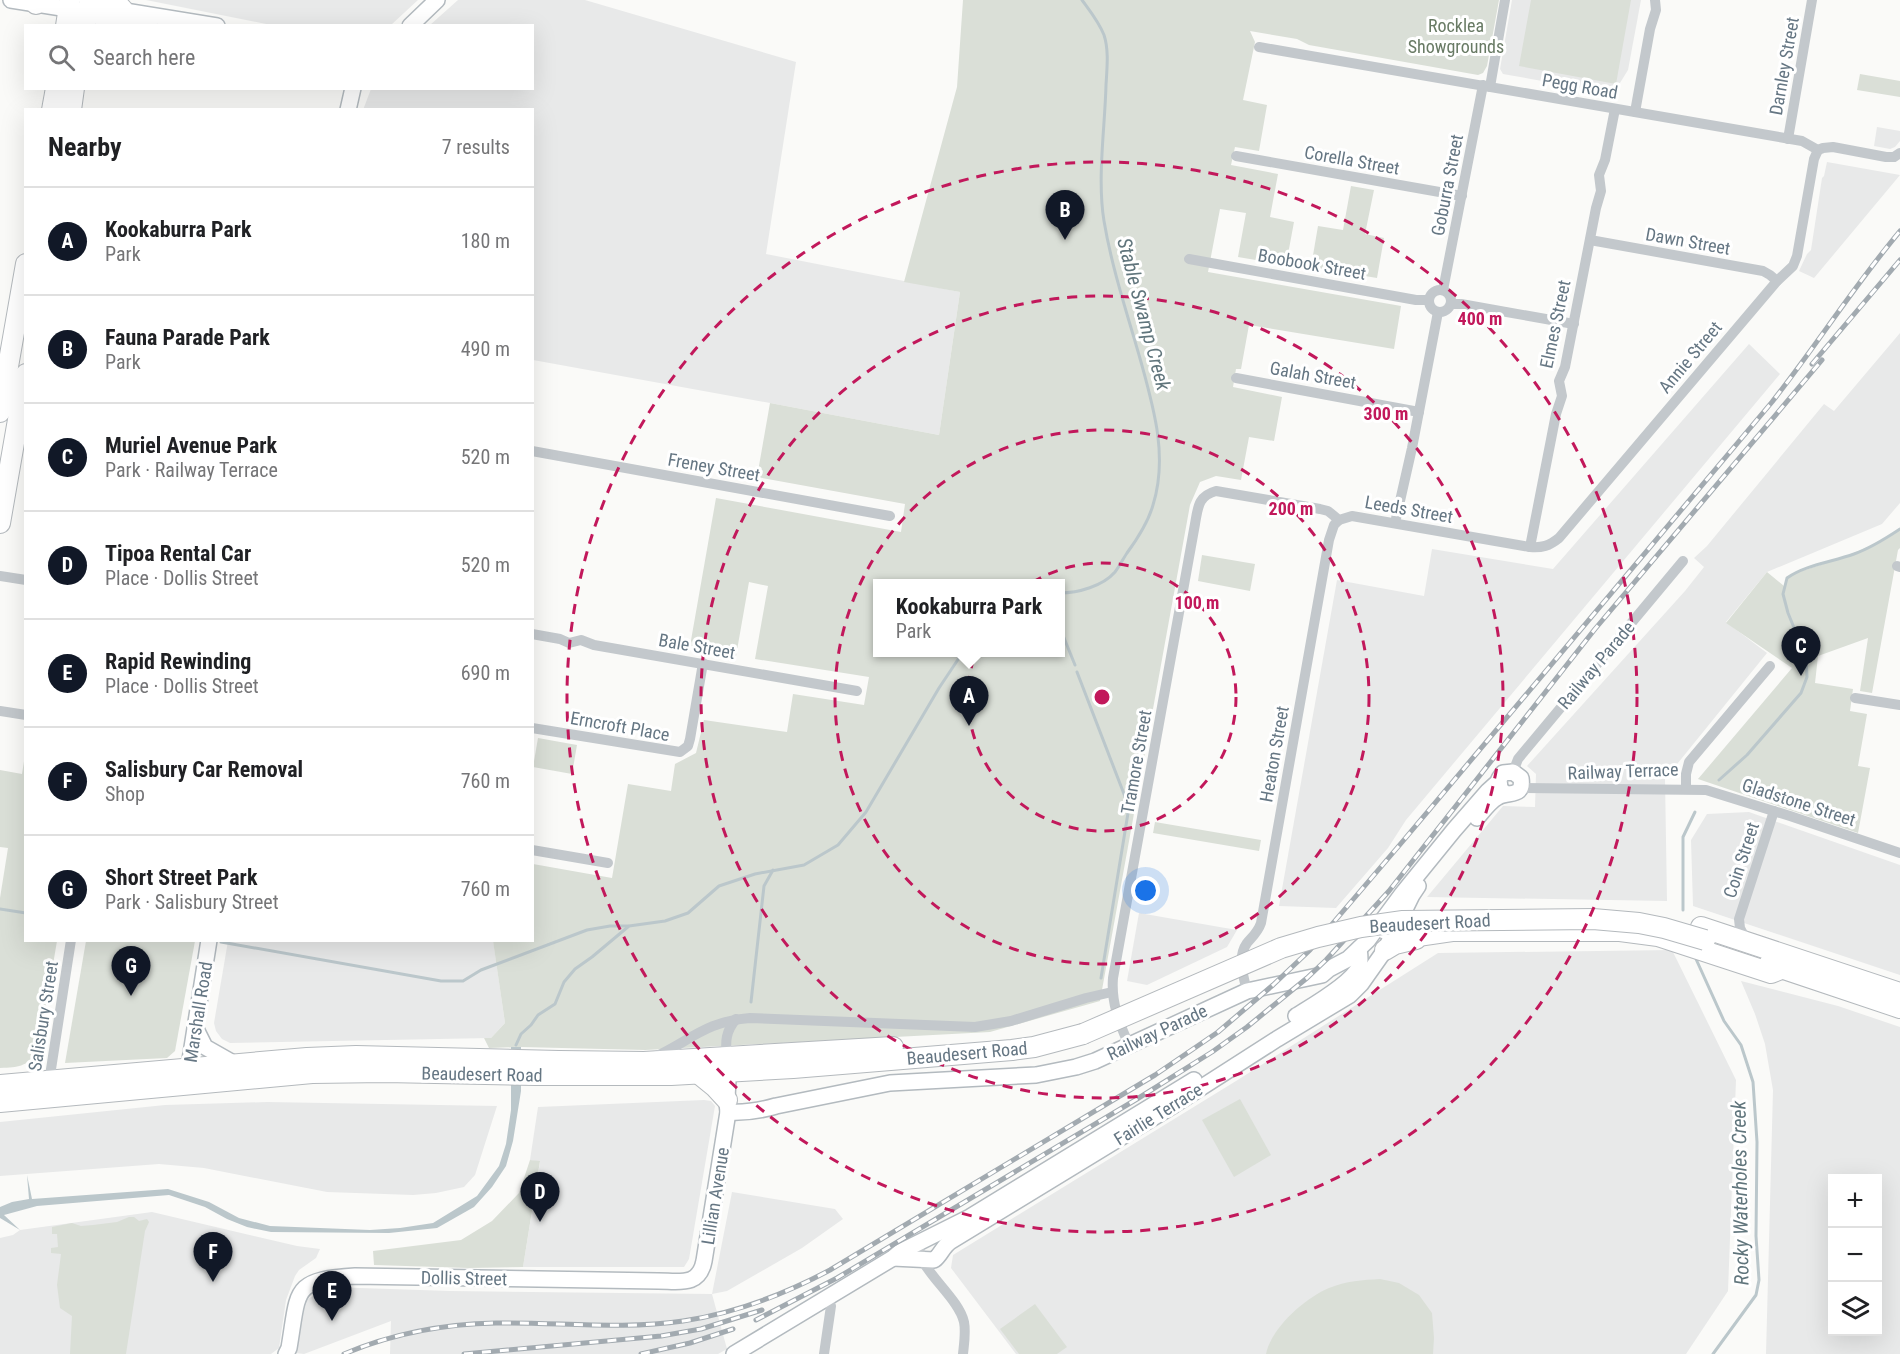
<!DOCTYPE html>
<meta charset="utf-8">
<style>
:root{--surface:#fff;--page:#f2f2f2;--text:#202124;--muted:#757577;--line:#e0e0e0;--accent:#111827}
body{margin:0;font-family:"Roboto Condensed",sans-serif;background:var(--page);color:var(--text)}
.controls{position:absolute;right:18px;bottom:18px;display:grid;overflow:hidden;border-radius:0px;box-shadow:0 6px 24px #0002}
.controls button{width:54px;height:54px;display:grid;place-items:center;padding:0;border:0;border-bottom:2px solid var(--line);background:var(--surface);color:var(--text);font:30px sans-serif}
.you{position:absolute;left:1146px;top:891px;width:21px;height:21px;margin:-15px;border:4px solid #fff;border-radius:50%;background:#1a73e8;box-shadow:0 0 0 9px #1a73e833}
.badge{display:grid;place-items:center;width:39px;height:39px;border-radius:50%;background:var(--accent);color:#fff;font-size:20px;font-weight:700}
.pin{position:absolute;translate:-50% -50px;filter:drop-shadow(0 2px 3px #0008)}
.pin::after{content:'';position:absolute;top:32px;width:21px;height:18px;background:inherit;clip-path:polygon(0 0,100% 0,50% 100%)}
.popup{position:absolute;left:873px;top:579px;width:192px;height:78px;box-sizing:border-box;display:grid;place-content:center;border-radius:0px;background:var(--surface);filter:drop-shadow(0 2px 4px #0005);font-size:20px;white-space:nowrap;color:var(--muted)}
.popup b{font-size:22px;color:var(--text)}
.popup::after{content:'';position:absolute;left:50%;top:100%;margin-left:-12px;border:12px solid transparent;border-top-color:var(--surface)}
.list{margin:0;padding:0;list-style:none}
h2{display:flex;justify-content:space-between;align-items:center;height:78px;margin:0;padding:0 24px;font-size:26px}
h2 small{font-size:20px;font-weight:400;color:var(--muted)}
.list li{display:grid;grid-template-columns:39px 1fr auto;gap:18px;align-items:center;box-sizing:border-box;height:108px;padding:0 24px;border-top:2px solid var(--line)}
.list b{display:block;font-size:22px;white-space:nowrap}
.list p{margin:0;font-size:20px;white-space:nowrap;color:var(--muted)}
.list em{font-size:20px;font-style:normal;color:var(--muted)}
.icon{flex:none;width:33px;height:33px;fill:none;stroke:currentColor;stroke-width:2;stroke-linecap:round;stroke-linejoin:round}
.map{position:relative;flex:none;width:1900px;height:1354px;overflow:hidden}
.search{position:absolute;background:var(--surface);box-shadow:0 6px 24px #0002;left:24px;top:24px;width:510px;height:66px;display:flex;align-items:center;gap:15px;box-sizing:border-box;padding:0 21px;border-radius:0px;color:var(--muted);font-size:22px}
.panel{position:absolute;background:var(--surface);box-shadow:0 6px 24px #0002;left:24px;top:108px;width:510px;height:834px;border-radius:0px}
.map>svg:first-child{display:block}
</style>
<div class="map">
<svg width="1900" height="1354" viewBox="0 0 1900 1354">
<rect width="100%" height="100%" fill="#fafaf8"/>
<g fill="#e8e9e9" fill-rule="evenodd">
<path d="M146,0H418L391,25L276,26Z"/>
<path d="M458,0H585L796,62L766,254L960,292L939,435L770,403L533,360L532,110H363L371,89L532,88V26L430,25Z"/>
<path d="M1512,0H1641L1628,70L1615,91L1609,93L1503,74L1500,69Z"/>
<path d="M1877,127L1900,131V141L1895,147L1890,149L1874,146Z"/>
<path d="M1827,162L1900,175L1814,278L1799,271L1807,254L1811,250L1822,178L1824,176Z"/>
<path d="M1900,333V503L1882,524L1767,572L1726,622L1767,653L1665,779L1667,901L1427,897L1503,806L1535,807L1536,774L1527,766L1685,591L1704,567L1694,558L1707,546L1824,404L1834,411Z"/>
<path d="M1749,344L1780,374L1406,820L1388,848L1336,908L1279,906L1337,580L1424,596L1432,549L1553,569Z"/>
<path d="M1749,812L1900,865V975L1693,906L1691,840L1707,814Z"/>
<path d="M1139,913L1237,930L1227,947L1147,985L1127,981Z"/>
<path d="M493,940L505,1023L491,1038L230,1043L222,1039L216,1031L214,1023L228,941Z"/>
<path d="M1672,950L1736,1080L1728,1291L1686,1354H1016L951,1268L953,1255L1236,1081L1438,953Z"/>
<path d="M1741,981L1838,1006L1900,1027V1354H1766L1773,1090L1765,1044L1755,1014ZM1832,1178H1878V1332H1832Z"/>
<path d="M704,1100L711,1101L715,1106L689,1259L684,1267H523L540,1162L530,1160L538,1107Z"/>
<path d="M267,1102L497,1106L475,1175L464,1187L436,1193L413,1195L327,1192L204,1168L159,1164L0,1176V1122L165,1105Z"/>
<path d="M732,1192L835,1209L843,1219L802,1248L727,1291L712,1294L727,1349L718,1354H390L391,1321L304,1354L296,1353L304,1301L330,1287L450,1291L712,1294Z"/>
<path d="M152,1212L297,1246L320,1249L316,1258L299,1270L295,1276L286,1300L279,1348L271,1354H0V1238L13,1235L20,1230Z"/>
</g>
<g fill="#dadfd7" fill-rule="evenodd">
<path d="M963,0H1499L1487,66L1483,73L1478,75L1309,45L1297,39L1250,31L1255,42L1243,100L1267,105L1259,151L1235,147L1231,165L1278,174L1270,217L1294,222L1286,265L1238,257L1246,213L1220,209L1208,272L1401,306L1394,349L1249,325L1241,369H1236L1233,387L1282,397L1274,441L1249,437L1241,480L1216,476L1200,482L1190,505L1100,1001L990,1032L645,1050L521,1047L489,1048L484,1038H491L505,1023L493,941L532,940L533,864L612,878L628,784L671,791L675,764L696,753L704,720L787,732L793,694L864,705L869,677L755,659L768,586L749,582L736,656L690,646L716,498L901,532L905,504L757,477L770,403L939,435L960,292L904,282L957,87ZM878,584H1060V652H878Z"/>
<path d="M1531,0H1631L1616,84L1519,66Z"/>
<path d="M1860,74L1900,81V97L1857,90Z"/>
<path d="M1351,186L1374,190L1365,234L1384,238L1377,278L1311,267L1318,226L1343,230Z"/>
<path d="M1900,529V548L1898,550L1872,693L1860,691L1868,638L1818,656L1815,683L1853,689L1850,711L1867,714L1858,766L1870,768L1858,833L1698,779L1792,668L1726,623L1767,572L1784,586L1787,578L1793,574C1832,561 1865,552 1900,529Z"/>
<path d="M1202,555L1255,564L1250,591L1198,581Z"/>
<path d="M538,738L577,745L572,774L533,767Z"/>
<path d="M25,755L26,940L57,941L38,1053C24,1067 20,1067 0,1068V898L8,848L0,847V770L22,774Z"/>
<path d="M1155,822L1261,840L1259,851L1153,833Z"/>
<path d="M86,941H195L175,1051L167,1058L65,1063Z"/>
<path d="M1240,1099L1271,1155L1234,1177L1202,1120Z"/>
<path d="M530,1160L540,1161L523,1267L469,1268L374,1265L373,1251L461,1240L492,1221L519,1193Z"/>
<path d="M129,1217H134L139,1221L147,1219L149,1222L145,1231L126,1354H70L72,1316L60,1308L57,1285L61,1254L51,1253V1248L58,1247L57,1234H52V1227L72,1223L81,1226L93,1225L117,1222Z"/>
<path d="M1380,1279L1399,1283L1419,1295L1432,1313L1434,1338L1433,1354H1266C1271,1328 1305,1298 1329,1288C1346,1281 1363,1280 1380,1279Z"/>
<path d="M1035,1304L1067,1347L1057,1354H1019L1000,1329Z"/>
</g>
<path fill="#bbc7cb" d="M511,1047H521V1091L513,1141L506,1166L492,1187L474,1207L437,1228L389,1233L271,1232L247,1227L227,1219L205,1207L169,1195L37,1206L4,1215L20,1230L0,1218V1207L12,1202L29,1199L27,1175L32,1199L168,1189L209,1202L239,1218L270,1226L370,1230L400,1228L433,1223L477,1196L499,1166L506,1144L511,1110Z"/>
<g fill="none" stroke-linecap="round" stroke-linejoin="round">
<g stroke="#bbc7cb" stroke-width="3">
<path d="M1060,593C1078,593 1103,586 1115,572C1119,567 1123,559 1127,553C1138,538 1148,523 1153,505C1168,457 1154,409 1141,362C1128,316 1112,269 1104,221C1097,179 1105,127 1106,85C1107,68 1109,50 1104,35C1099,22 1090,11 1082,0"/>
<path d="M1060,628L1075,665"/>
<path d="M1077,672L1129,807L1101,978"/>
<path d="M1719,780L1747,755L1801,693L1807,677L1806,657L1788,613L1783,594L1787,578C1805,565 1832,562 1854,554C1871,548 1885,539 1900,529"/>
<path d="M0,909L26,913"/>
<path d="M1683,910V837L1695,812"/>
<path d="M221,942L441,981H463L481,970L587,930L610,926H628"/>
<path d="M1696,959L1724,1021L1741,1045L1753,1082L1757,1142L1756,1236L1759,1280L1756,1295L1713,1354"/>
<path d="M751,1002L764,886L773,870"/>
<path d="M516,1045L521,1034L531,1025L538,1015L555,1004L564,982L575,969L592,957L629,926L665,921L688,913L719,886L755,874L804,865L838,845L866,812L939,688L963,652"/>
</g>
<g stroke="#b3babf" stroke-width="18">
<g id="secondary">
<path d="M11,0L87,12L99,17L150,26"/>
<path d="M87,12L101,7L217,26"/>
<path d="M410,26L437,0"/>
<path d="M348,110L353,88"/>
<path d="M1477,818C1483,811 1490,801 1498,797C1509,791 1524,798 1521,778L1513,772L1503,773L1499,779L1500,789L1506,794"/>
<path d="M1296,1016C1312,1006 1351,984 1359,967C1361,961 1360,955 1359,949"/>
<path d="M195,1027L205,1047L235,1064"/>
<path d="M187,1079L209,940"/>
<path d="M728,1112C745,1113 759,1111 776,1106L890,1083L1036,1075L1076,1067L1095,1061L1247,991L1322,975L1329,969L1348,959L1368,940L1402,894L1454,830L1488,791L1498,782"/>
<path d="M893,1258L934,1260C941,1255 942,1247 951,1241L1174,1105L1277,1039L1350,995L1361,984L1385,950L1412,895L1418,886"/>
<path d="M286,1354L289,1348C299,1290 291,1280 355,1276L658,1281C679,1281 699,1287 704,1261L728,1112C725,1095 730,1078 728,1061"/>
<path d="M734,1354L893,1258L900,1252L970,1217L1194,1080"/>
</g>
</g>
<g stroke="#b4b9bd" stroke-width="22">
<g id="highway">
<path d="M114,0L123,10"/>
<path d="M36,4L40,0"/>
<path d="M66,26L70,0"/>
<path d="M85,26L90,0"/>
<path d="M52,110L56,88"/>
<path d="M71,110L74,88"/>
<path d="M0,412L26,264"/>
<path d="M0,523L26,374"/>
<path d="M1379,926L1398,934L1411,937L1452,931H1620L1658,936L1771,973L1781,969"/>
<path d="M1701,927L1900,993"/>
<path d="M1385,950L1395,944L1416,939"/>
<path d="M1769,964L1900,1008"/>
<path d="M699,1074L715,1087L727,1100"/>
<path d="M0,1085L307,1058L356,1056L559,1061L644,1062L893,1047"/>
<path d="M0,1102L312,1073L385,1072L536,1075H671L793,1068L1012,1050L1034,1047L1083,1034"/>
</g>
</g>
<g stroke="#c3c8cc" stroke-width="10">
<path d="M1259,47L1802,141L1818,150"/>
<path d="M1490,87L1505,0"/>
<path d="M1635,112L1650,29L1656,10L1655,0"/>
<path d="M1788,139L1812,0"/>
<path d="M1818,150L1823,148L1833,147L1886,157H1894L1900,153"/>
<path d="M1236,156L1462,196"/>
<path d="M1590,240L1763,271L1770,275L1777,281"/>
<path d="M1189,259L1416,300H1429"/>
<circle cx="1440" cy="301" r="11"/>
<path d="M1443,290L1483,85"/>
<path d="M1451,304H1461L1574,324"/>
<path d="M1236,378L1419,412"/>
<path d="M532,451L890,516"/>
<path d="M1395,523L1412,448L1438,312"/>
<path d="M1530,547L1556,414L1562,396L1559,381L1565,367L1596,208L1601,191L1599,175L1605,160L1615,109"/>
<path d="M1897,566L1900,567"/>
<path d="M0,576L26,580"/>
<path d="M532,634L560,639L569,643L581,640L594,645L857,691"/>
<path d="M1855,698L1900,705"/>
<path d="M0,711L26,715"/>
<path d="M532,728L680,752L688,746L690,739L703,663"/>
<path d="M1513,772L1518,759L1683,561"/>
<path d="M1520,788L1706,790L1790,816L1900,853"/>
<path d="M1686,789V774L1689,762L1770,666"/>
<path d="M532,850L608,863"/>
<path d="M1747,941L1740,928L1739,919L1774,811"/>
<path d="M1247,991C1243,975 1237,957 1247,943C1253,936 1258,932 1261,923L1329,540L1334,525L1339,520"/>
<path d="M1129,1045C1119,1023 1111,1002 1113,978L1195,524C1198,507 1198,496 1216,491L1320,509L1328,511L1339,520L1352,516L1530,547C1542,548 1549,546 1559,538L1777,281L1793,266L1797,256L1814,159L1818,150"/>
<path d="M727,1056C725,1041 726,1031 736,1019"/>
<path d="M655,1057C691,1040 707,1021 750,1018L975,1027L1011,1021L1086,998L1112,992"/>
<path d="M49,1082L71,940"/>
<path d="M920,1243C913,1266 958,1295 964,1322C966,1332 964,1344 963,1354"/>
<path d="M824,1354L831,1306L827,1299"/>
</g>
<use href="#secondary" stroke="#fff" stroke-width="15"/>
<use href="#highway" stroke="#fff" stroke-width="20"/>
<g stroke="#a2aab0" stroke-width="5">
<g id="rail">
<path d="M1812,364L1900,260"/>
<path d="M756,1320L837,1278L1137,1099L1212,1052L1247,1027L1307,978L1326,960L1389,891L1595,629L1822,360"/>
<path d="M344,1354C391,1334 444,1324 496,1323C558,1322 622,1330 683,1321C736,1313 783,1295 830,1270L1155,1075L1218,1032L1273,985L1310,950L1403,841L1772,402C1816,346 1854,286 1900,231"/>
<path d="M464,1354L661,1336L701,1329L762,1310"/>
<path d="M641,1354L690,1343L733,1329"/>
</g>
</g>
<use href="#rail" stroke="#fff" stroke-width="3" stroke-dasharray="9" stroke-linecap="butt"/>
<g stroke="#b4b9bd" stroke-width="22" stroke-linecap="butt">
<path id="highway-bridge" d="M1083,1034L1281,948L1318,937L1361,927L1403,921L1593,919L1639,923L1664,928L1705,940"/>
</g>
<use href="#highway-bridge" stroke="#fff" stroke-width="20"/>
</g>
<g fill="none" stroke="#c2185b" stroke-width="3" stroke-dasharray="10 8">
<circle cx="1102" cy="697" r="134"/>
<circle cx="1102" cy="697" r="267"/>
<circle cx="1102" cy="697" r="401"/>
<circle cx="1102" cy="697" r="535"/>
</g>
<g text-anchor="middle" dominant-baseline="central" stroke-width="6" stroke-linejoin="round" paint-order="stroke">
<g font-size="18" fill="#687a64" stroke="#fff">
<text x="1456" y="25">Rocklea<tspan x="1456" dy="21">Showgrounds</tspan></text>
</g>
<g font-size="18" fill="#657683" stroke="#fff">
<text transform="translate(1784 66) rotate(-80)">Darnley Street</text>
<text transform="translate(1580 86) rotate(10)">Pegg Road</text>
<text transform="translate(1352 160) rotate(10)">Corella Street</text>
<text transform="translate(1447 185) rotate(-79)">Goburra Street</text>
<text transform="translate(1688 241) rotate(10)">Dawn Street</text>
<text transform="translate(1312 264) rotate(10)">Boobook Street</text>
<text transform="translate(1555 324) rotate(-78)">Elmes Street</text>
<text transform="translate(1690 357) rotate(-50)">Annie Street</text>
<text transform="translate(1313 375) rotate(10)">Galah Street</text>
<text transform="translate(714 467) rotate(10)">Freney Street</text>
<text transform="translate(1409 509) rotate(10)">Leeds Street</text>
<text transform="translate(697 646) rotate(10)">Bale Street</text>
<text transform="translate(1596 665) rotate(-50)">Railway Parade</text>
<text transform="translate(620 726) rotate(10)">Erncroft Place</text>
<text transform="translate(1274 754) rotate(-80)">Heaton Street</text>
<text transform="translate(1136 762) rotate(-80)">Tramore Street</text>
<text transform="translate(1623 771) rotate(-2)">Railway Terrace</text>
<text transform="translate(1799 802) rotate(18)">Gladstone Street</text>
<text transform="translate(1741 860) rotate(-72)">Coin Street</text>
<text transform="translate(1430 923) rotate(-3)">Beaudesert Road</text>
<text transform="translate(198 1012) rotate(-81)">Marshall Road</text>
<text transform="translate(43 1016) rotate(-81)">Salisbury Street</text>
<text transform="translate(1157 1032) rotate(-25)">Railway Parade</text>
<text transform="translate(967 1053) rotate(-5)">Beaudesert Road</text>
<text transform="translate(482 1074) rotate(1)">Beaudesert Road</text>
<text transform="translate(1158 1114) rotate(-32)">Fairlie Terrace</text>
<text transform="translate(715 1196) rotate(-81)">Lillian Avenue</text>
<text transform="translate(464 1278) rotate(1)">Dollis Street</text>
</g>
<g font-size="20" font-style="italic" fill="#60757c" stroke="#fff">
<text transform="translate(1144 314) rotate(75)">Stable Swamp Creek</text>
<text transform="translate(1740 1193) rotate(-91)">Rocky Waterholes Creek</text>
</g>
</g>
<circle cx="1102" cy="697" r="9" fill="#c2185b" stroke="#fff" stroke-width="3"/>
<g font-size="18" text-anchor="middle" font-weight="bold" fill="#c2185b" stroke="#fff" stroke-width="6" stroke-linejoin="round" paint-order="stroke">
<text x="1480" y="325">400 m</text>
<text x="1386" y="420">300 m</text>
<text x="1291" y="515">200 m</text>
<text x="1197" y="609">100 m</text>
</g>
</svg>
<div class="controls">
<button>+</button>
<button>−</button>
<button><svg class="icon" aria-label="layers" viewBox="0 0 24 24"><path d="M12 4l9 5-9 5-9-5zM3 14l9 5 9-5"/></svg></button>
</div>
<div class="you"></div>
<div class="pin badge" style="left:969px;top:726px">A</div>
<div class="popup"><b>Kookaburra Park</b>Park</div>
<div class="pin badge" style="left:1065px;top:240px">B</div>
<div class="pin badge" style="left:1801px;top:676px">C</div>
<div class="pin badge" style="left:540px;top:1222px">D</div>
<div class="pin badge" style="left:332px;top:1321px">E</div>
<div class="pin badge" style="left:213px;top:1282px">F</div>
<div class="pin badge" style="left:131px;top:996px">G</div>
<div class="search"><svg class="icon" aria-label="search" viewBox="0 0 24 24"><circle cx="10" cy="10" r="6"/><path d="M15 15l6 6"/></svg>Search here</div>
<section class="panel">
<h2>Nearby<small>7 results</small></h2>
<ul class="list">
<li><span class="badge">A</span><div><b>Kookaburra Park</b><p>Park</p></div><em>180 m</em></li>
<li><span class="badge">B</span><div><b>Fauna Parade Park</b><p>Park</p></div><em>490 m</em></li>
<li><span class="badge">C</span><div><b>Muriel Avenue Park</b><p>Park · Railway Terrace</p></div><em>520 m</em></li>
<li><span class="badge">D</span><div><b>Tipoa Rental Car</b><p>Place · Dollis Street</p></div><em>520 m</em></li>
<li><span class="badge">E</span><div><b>Rapid Rewinding</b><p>Place · Dollis Street</p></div><em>690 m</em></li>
<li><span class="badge">F</span><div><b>Salisbury Car Removal</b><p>Shop</p></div><em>760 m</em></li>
<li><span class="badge">G</span><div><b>Short Street Park</b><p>Park · Salisbury Street</p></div><em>760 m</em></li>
</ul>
</section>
</div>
